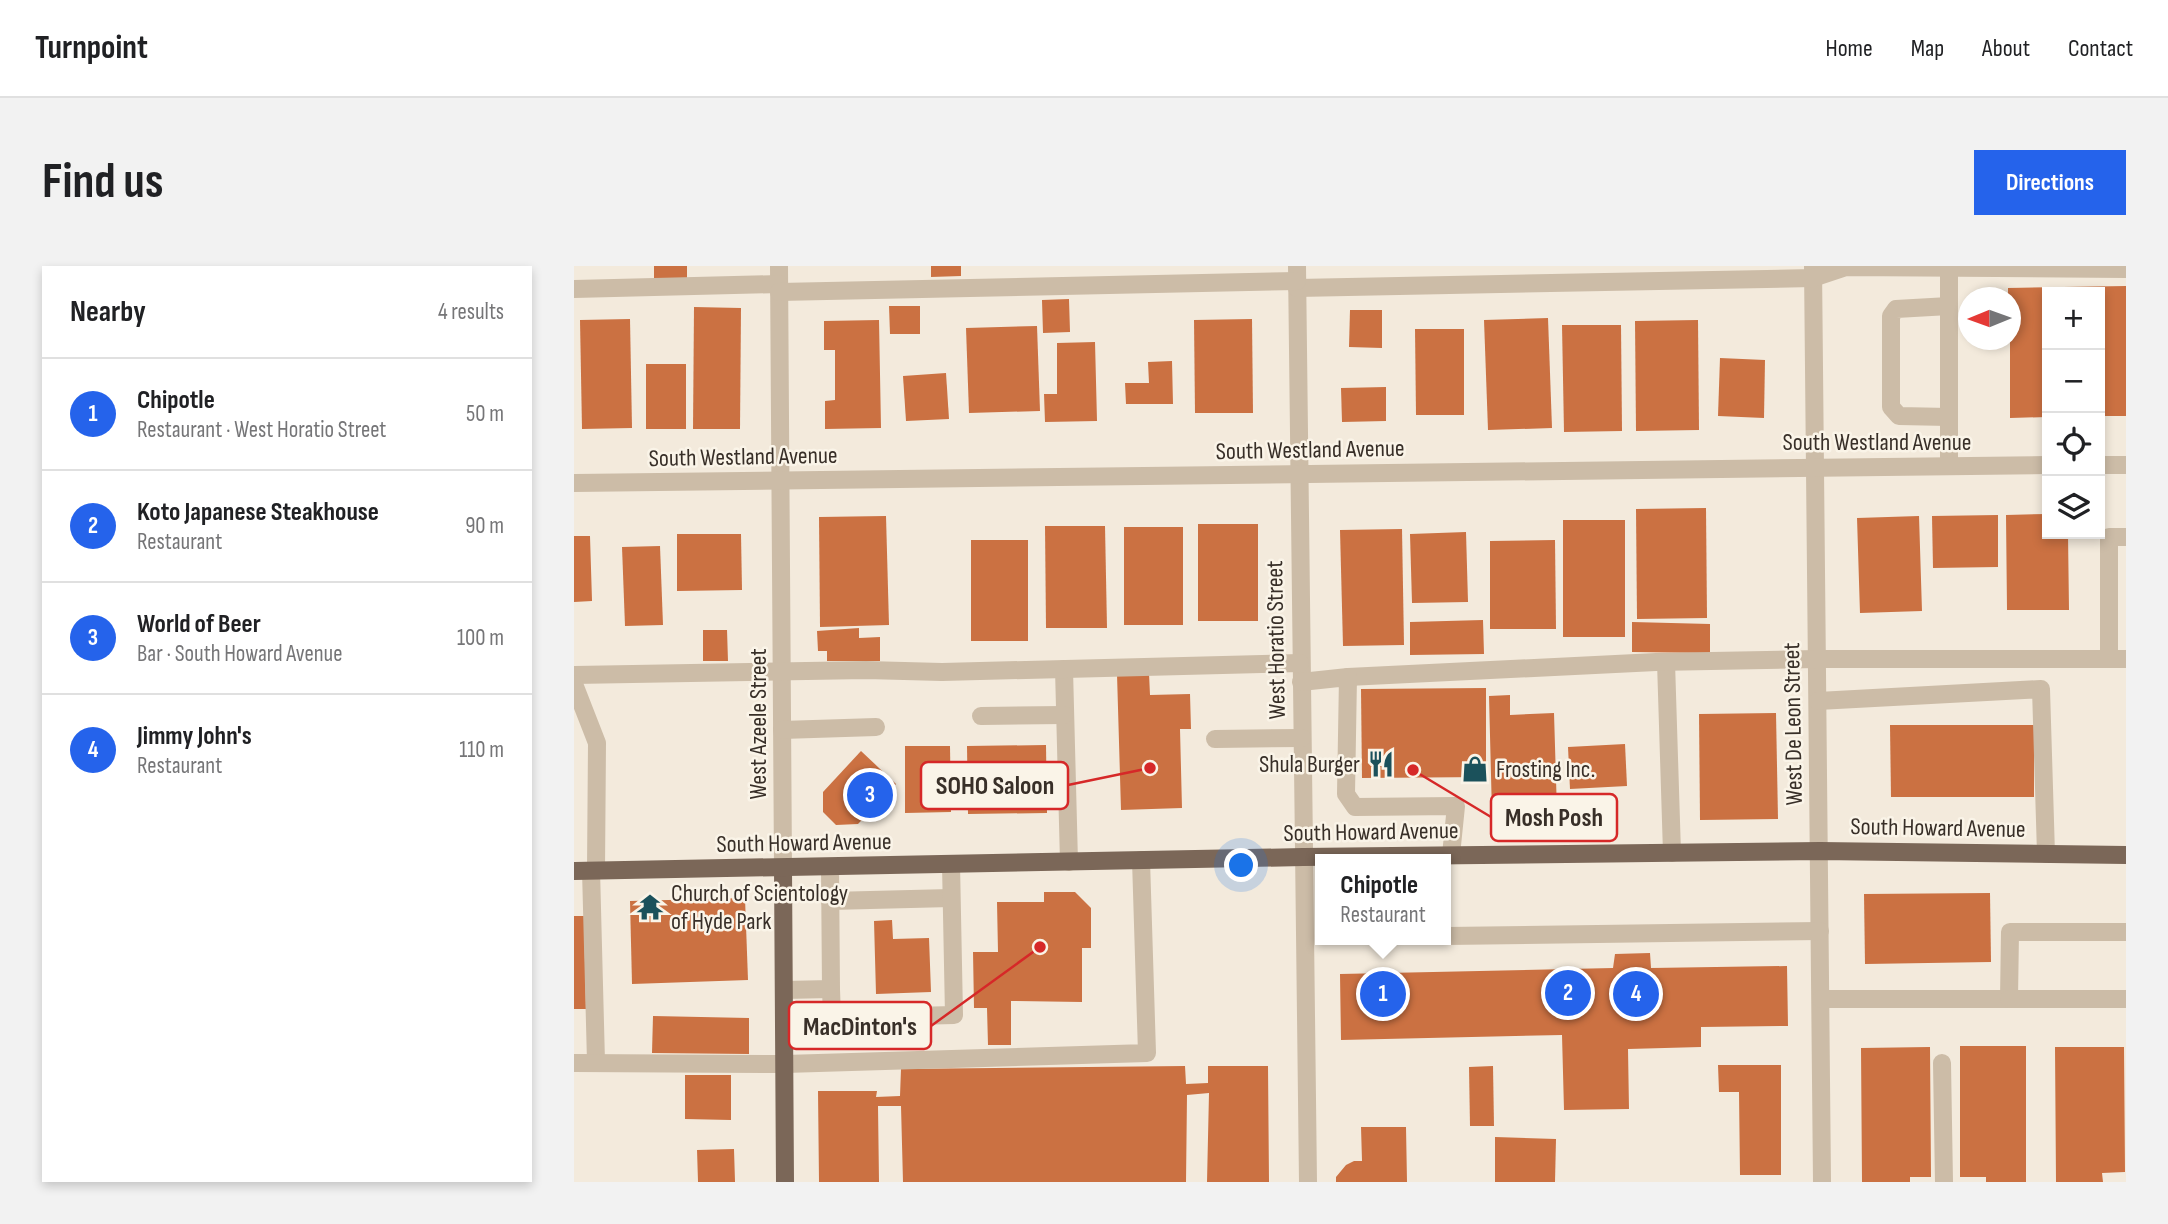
<!DOCTYPE html>
<meta charset="utf-8">
<style>
:root{--surface:#fff;--page:#f2f2f2;--text:#202124;--muted:#757577;--line:#e0e0e0;--accent:#2563eb}
body{margin:0;font-family:"Sofia Sans Condensed",sans-serif;background:var(--page);color:var(--text)}
.controls{position:absolute;right:21px;top:21px;display:grid;overflow:hidden;border-radius:0px;box-shadow:0 4px 10px #0003}
.controls button{width:63px;height:63px;display:grid;place-items:center;padding:0;border:0;border-bottom:2px solid var(--line);background:var(--surface);color:var(--text);font:35px sans-serif}
.compass{position:absolute;left:1384px;top:21px;width:63px;height:63px;border-radius:50%;background:var(--surface);box-shadow:0 4px 10px #0003;rotate:269deg}
.you{position:absolute;left:668px;top:600px;width:24px;height:24px;margin:-18px;border:5px solid #fff;border-radius:50%;background:#1a73e8;box-shadow:0 0 0 10px #1a73e833}
.badge{display:grid;place-items:center;width:46px;height:46px;border-radius:50%;background:var(--accent);color:#fff;font-size:23px;font-weight:700}
.pin{position:absolute;translate:-50% -50%;border:4px solid #fff;box-shadow:0 2px 7px #0006}
.popup{position:absolute;left:741px;top:588px;width:136px;height:91px;box-sizing:border-box;display:grid;place-content:center;border-radius:0px;background:var(--surface);filter:drop-shadow(0 2px 5px #0005);font-size:23px;white-space:nowrap;color:var(--muted)}
.popup b{font-size:26px;color:var(--text)}
.popup::after{content:'';position:absolute;left:50%;top:100%;margin-left:-14px;border:14px solid transparent;border-top-color:var(--surface)}
.list{margin:0;padding:0;list-style:none}
h2{display:flex;justify-content:space-between;align-items:center;height:91px;margin:0;padding:0 28px;font-size:30px}
h2 small{font-size:23px;font-weight:400;color:var(--muted)}
.list li{display:grid;grid-template-columns:46px 1fr auto;gap:21px;align-items:center;box-sizing:border-box;height:112px;padding:0 28px;border-top:2px solid var(--line)}
.list b{display:block;font-size:26px;white-space:nowrap}
.list p{margin:0;font-size:23px;white-space:nowrap;color:var(--muted)}
.list em{font-size:23px;font-style:normal;color:var(--muted)}
.icon{flex:none;width:38px;height:38px;fill:none;stroke:currentColor;stroke-width:2;stroke-linecap:round;stroke-linejoin:round}
.map{position:relative;flex:none;width:1552px;height:916px;overflow:hidden;border-radius:0px}
header{display:flex;align-items:center;gap:42px;box-sizing:border-box;height:98px;padding:0 35px;background:var(--surface);border-bottom:2px solid var(--line)}
header strong{font-size:33px}
nav{display:flex;gap:38px;margin-inline-start:auto;font-size:24px}
.intro{display:flex;align-items:center;justify-content:space-between;box-sizing:border-box;height:168px;padding:0 42px}
h1{margin:0;font-size:49px}
.button{padding:18px 32px;border-radius:0px;background:var(--accent);color:#fff;font-size:24px;font-weight:700}
main{display:flex;gap:42px;padding:0 42px}
aside{flex:1;background:var(--surface);border-radius:0px;box-shadow:0 4px 10px #0003}
.map>svg:first-child{display:block}
</style>
<header>
<strong>Turnpoint</strong>
<nav><a>Home</a><a>Map</a><a>About</a><a>Contact</a></nav>
</header>
<div class="intro"><h1>Find us</h1><a class="button">Directions</a></div>
<main>
<aside>
<h2>Nearby<small>4 results</small></h2>
<ul class="list">
<li><span class="badge">1</span><div><b>Chipotle</b><p>Restaurant · West Horatio Street</p></div><em>50 m</em></li>
<li><span class="badge">2</span><div><b>Koto Japanese Steakhouse</b><p>Restaurant</p></div><em>90 m</em></li>
<li><span class="badge">3</span><div><b>World of Beer</b><p>Bar · South Howard Avenue</p></div><em>100 m</em></li>
<li><span class="badge">4</span><div><b>Jimmy John's</b><p>Restaurant</p></div><em>110 m</em></li>
</ul>
</aside>
<div class="map">
<svg width="1552" height="916" viewBox="0 0 1552 916">
<rect width="100%" height="100%" fill="#f3eadc"/>
<g fill="#cb7142">
<rect x="80" y="0" width="33" height="12"/>
<path d="M357,0H387V10L357,11Z"/>
<path d="M1552,20V150H1526V26H1473V151L1436,152V32H1434V22Z"/>
<path d="M495,33L496,66L469,67L468,34Z"/>
<path d="M315,40H346V68H316Z"/>
<path d="M120,41L167,42L166,163H119Z"/>
<path d="M776,44H808V82L775,81Z"/>
<path d="M974,52L978,162L914,164L910,54Z"/>
<path d="M56,53L58,162L8,163L6,54Z"/>
<path d="M678,53L679,147H621L620,54Z"/>
<path d="M305,54L307,162L251,163V135L261,134V84H250V55Z"/>
<path d="M1124,54L1125,164L1062,165L1061,55Z"/>
<path d="M988,59H1047L1048,165L990,166Z"/>
<path d="M463,60L466,145L395,147L392,62Z"/>
<path d="M841,63H890V149H842Z"/>
<path d="M521,76L523,155L471,156L470,128H483V77Z"/>
<path d="M1146,92L1191,94L1190,152L1144,150Z"/>
<path d="M598,95L599,138H552L551,117H575L574,96Z"/>
<rect x="72" y="98" width="40" height="65"/>
<path d="M372,107L375,153L332,155L329,110Z"/>
<path d="M812,121V155L768,156L767,122Z"/>
<path d="M1132,242L1133,352L1063,353L1062,243Z"/>
<path d="M1473,248V268H1494L1495,344H1433L1432,249Z"/>
<path d="M1424,249V301L1359,302L1358,250Z"/>
<path d="M312,250L315,359L246,361L245,251Z"/>
<path d="M1345,250L1348,345L1286,347L1283,252Z"/>
<rect x="989" y="254" width="62" height="117"/>
<rect x="624" y="258" width="60" height="97"/>
<path d="M471,260H531L533,362H472Z"/>
<rect x="550" y="261" width="59" height="98"/>
<path d="M828,263L830,379L769,380L766,264Z"/>
<path d="M892,266L894,336L838,337L836,268Z"/>
<path d="M103,268H167L168,324L103,325Z"/>
<path d="M0,270H16L18,335L0,336Z"/>
<rect x="397" y="274" width="57" height="101"/>
<path d="M981,274L982,363H916V275Z"/>
<path d="M86,280L89,359L51,360L48,281Z"/>
<path d="M909,354L910,388L836,389V356Z"/>
<path d="M1058,356L1136,358V387L1058,386Z"/>
<path d="M285,362V372L306,371V395H253V385H244L243,365Z"/>
<path d="M129,364H153L154,395H129Z"/>
<path d="M575,407L576,429L616,428L617,463H606L608,542L547,544L543,408Z"/>
<path d="M912,422V511L788,512L787,423Z"/>
<path d="M936,429V449L980,447L983,546L918,548L915,430Z"/>
<path d="M1202,447L1204,553L1126,554L1125,448Z"/>
<path d="M1316,459H1460V531H1317Z"/>
<path d="M1051,478L1053,520L996,523L994,481Z"/>
<path d="M472,479L473,547L394,548L393,480Z"/>
<path d="M331,480H376L377,546L331,547Z"/>
<path d="M287,485L322,518L284,558L262,559L249,546V526Z"/>
<path d="M470,626H501L517,642V682H508V736L437,735V779H414L413,742H400L399,686H424L423,636H470Z"/>
<path d="M1416,627L1417,696L1291,698L1290,628Z"/>
<path d="M171,632L174,714L58,718L56,635Z"/>
<path d="M0,650H10L12,743H0Z"/>
<path d="M318,654L319,673L355,672L357,726L302,728L300,655Z"/>
<path d="M1076,687L1077,702L1213,700L1214,760L1127,761V781L1054,783L1055,843L990,844L988,769L767,774L766,708L1039,702L1041,688Z"/>
<path d="M79,750L175,752V788L78,787Z"/>
<path d="M1386,780H1452V916H1412V911H1386Z"/>
<path d="M1356,781L1357,911H1336V916H1288L1287,782Z"/>
<path d="M1481,781H1550L1551,906L1528,907L1529,916H1482Z"/>
<path d="M1144,799H1207V909H1166L1165,826H1145Z"/>
<path d="M611,800L612,818L634,817V800H694L695,916H633L635,827L613,829L612,916H329L327,840H304L305,916H245L244,825H303L302,831L326,830L327,803Z"/>
<path d="M919,800L920,860H896L895,801Z"/>
<path d="M111,809H157V854L111,853Z"/>
<path d="M787,861H832L833,916H762V911L772,899L780,895H788Z"/>
<path d="M921,871L982,873L981,916H921Z"/>
<path d="M160,883L161,916H124L123,884Z"/>
</g>
<g fill="none" stroke-linecap="round" stroke-linejoin="round">
<g stroke="#ccbca7" stroke-width="18">
<path d="M205,0L209,602"/>
<path d="M723,0L734,916"/>
<path d="M1239,0L1248,916"/>
<path d="M723,22L1239,12L1272,1L1552,3"/>
<path d="M0,23L205,18"/>
<path d="M205,26L723,15"/>
<path d="M1375,151L1325,150L1317,141V50L1322,43L1375,40"/>
<path d="M1526,199H1552"/>
<path d="M1375,200V2"/>
<path d="M0,217L1473,199"/>
<path d="M1535,393V271H1552"/>
<path d="M1092,396L1098,587"/>
<path d="M490,403L495,596"/>
<path d="M0,409L292,404L368,406L726,397"/>
<path d="M774,411L1082,396L1243,393H1552"/>
<path d="M727,416L774,411L772,528L781,541L882,540L877,589"/>
<path d="M0,418L23,477L22,604"/>
<path d="M1244,435L1467,423L1472,588"/>
<path d="M407,450L490,449"/>
<path d="M208,464L302,461"/>
<path d="M641,473L728,472"/>
<path d="M17,604L22,796"/>
<path d="M256,635L377,632"/>
<path d="M872,670L1246,665"/>
<path d="M257,723L258,752L380,749L377,598"/>
<path d="M210,724L257,723L256,601"/>
<path d="M1247,733H1435L1436,666H1552"/>
<path d="M1435,733H1552"/>
<path d="M0,797L211,798L573,787L567,594"/>
<path d="M1368,797L1370,916"/>
</g>
<g stroke="#7b6758" stroke-width="18">
<path d="M209,602L211,916"/>
<path d="M0,605L729,591L1246,585L1552,589"/>
</g>
</g>
<defs>
<g id="restaurant-bare" transform="scale(2.1)"><path d="M-5-6h1v4h1v-4h1v4h1v-4h1v5L-1.5 .5V6h-2V.5L-5-1ZM5-6V6H3V1.5H1.5Q1.5-4 5-6Z" fill="#1b515b" stroke="#faf4e8" stroke-width="2.5" paint-order="stroke"/></g>
<g id="shop-bare" transform="scale(2.1)"><path d="M-5-2.5h2.3a2.7 3.5 0 0 1 5.4 0H5L5.5 6h-11ZM-1.5-2.5h3a1.5 2.3 0 0 0-3 0Z" fill="#1b515b" stroke="#faf4e8" stroke-width="2.5" paint-order="stroke"/></g>
<g id="temple-bare" transform="scale(2.1)"><path d="M0-6L5-2H3V0L6.5 2.5H4V6H1.5V3h-3V6H-4V2.5H-6.5L-3 0V-2H-5Z" fill="#1b515b" stroke="#faf4e8" stroke-width="2.5" paint-order="stroke"/></g>
</defs>
<g fill-rule="evenodd">
<use href="#restaurant-bare" x="807" y="498"/>
<use href="#shop-bare" x="901" y="503"/>
<use href="#temple-bare" x="76" y="641"/>
</g>
<g text-anchor="middle" dominant-baseline="central" stroke-width="5" stroke-linejoin="round" paint-order="stroke">
<g font-size="24" fill="#382f28" stroke="#faf4e8">
<text x="1303" y="176">South Westland Avenue</text>
<text transform="translate(736 184) rotate(-1)">South Westland Avenue</text>
<text transform="translate(169 191) rotate(-1)">South Westland Avenue</text>
<text transform="translate(702 374) rotate(-91)">West Horatio Street</text>
<text transform="translate(184 458) rotate(-90)">West Azeele Street</text>
<text transform="translate(1219 458) rotate(-91)">West De Leon Street</text>
<text transform="translate(1364 562) rotate(1)">South Howard Avenue</text>
<text transform="translate(797 566) rotate(-1)">South Howard Avenue</text>
<text transform="translate(230 577) rotate(-1)">South Howard Avenue</text>
</g>
<g font-size="24" fill="#382f28" stroke="#faf4e8" text-anchor="start">
<text x="786" y="498" text-anchor="end">Shula Burger</text>
<text x="922" y="503">Frosting Inc.</text>
<text x="97" y="627">Church of Scientology<tspan x="97" dy="28">of Hyde Park</tspan></text>
</g>
</g>
<path fill="none" stroke="#d62828" stroke-width="2.5" d="M576 502L494 519M839 504L917 551M466 681L357 760"/>
<g fill="#d62828" stroke="#faf4e8" stroke-width="2.5">
<circle cx="576" cy="502" r="7"/>
<circle cx="839" cy="504" r="7"/>
<circle cx="466" cy="681" r="7"/>
</g>
<g fill="#faf4e8" stroke="#d62828" stroke-width="2.5">
<rect x="347" y="496" width="147" height="47" rx="7"/>
<rect x="917" y="528" width="126" height="47" rx="7"/>
<rect x="215" y="736" width="142" height="47" rx="7"/>
</g>
<g font-size="26" text-anchor="middle" font-weight="bold" fill="#382f28">
<text x="421" y="528">SOHO Saloon</text>
<text x="980" y="560">Mosh Posh</text>
<text x="286" y="769">MacDinton's</text>
</g>
</svg>
<div class="controls">
<button>+</button>
<button>−</button>
<button><svg class="icon" aria-label="locate" viewBox="0 0 24 24"><circle cx="12" cy="12" r="6"/><path d="M12 2v4M12 18v4M2 12h4M18 12h4"/></svg></button>
<button><svg class="icon" aria-label="layers" viewBox="0 0 24 24"><path d="M12 4l9 5-9 5-9-5zM3 14l9 5 9-5"/></svg></button>
</div>
<svg class="compass" viewBox="-18 -18 36 36"><path d="M0-13l5 13h-10z" fill="#e53935"/><path d="M0 13l5-13h-10z" fill="#757577"/></svg>
<div class="you"></div>
<div class="pin badge" style="left:809px;top:728px">1</div>
<div class="popup"><b>Chipotle</b>Restaurant</div>
<div class="pin badge" style="left:994px;top:727px">2</div>
<div class="pin badge" style="left:296px;top:529px">3</div>
<div class="pin badge" style="left:1062px;top:728px">4</div>
</div>
</main>
